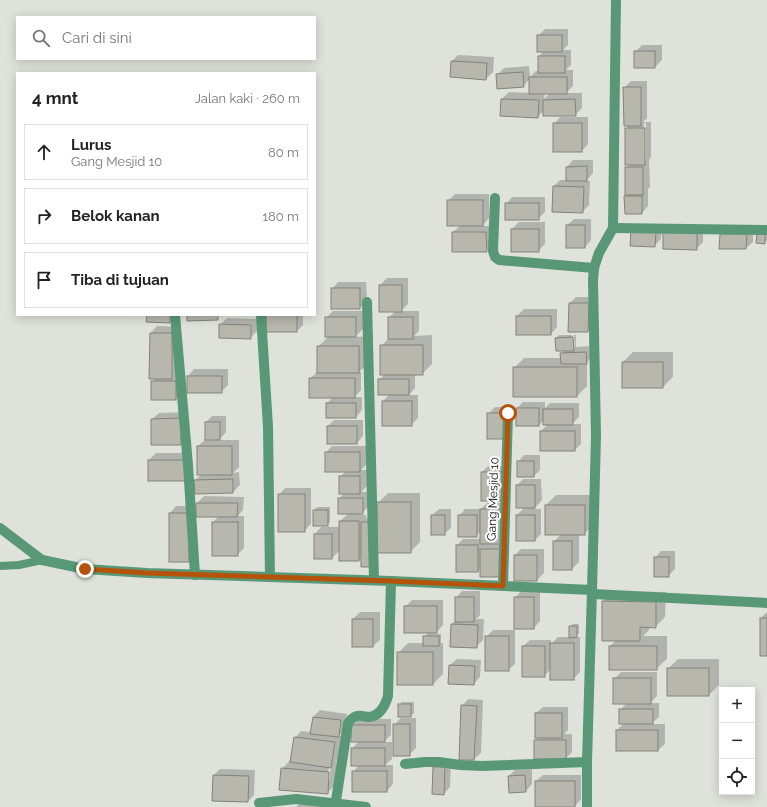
<!DOCTYPE html>
<html lang="id">
<meta charset="utf-8">
<style>
:root{--surface:#fff;--page:#f6f6f6;--text:#222;--muted:#767676;--line:#e0e0e0}
body{margin:0;font-family:Raleway,sans-serif;background:var(--page);color:var(--text)}
.controls{position:absolute;right:12px;bottom:12px;display:grid;overflow:hidden;border-radius:0px;box-shadow:0 2px 10px #0003}
.controls button{width:36px;height:36px;display:grid;place-items:center;padding:0;border:0;border-bottom:1px solid var(--line);background:var(--surface);color:var(--text);font:20px sans-serif}
.stop{position:absolute;width:12px;height:12px;margin:-9px;border:3px solid #b45309;border-radius:50%;background:#fff}
.stop.end{background:#b45309;border-color:#fff;box-shadow:0 1px 4px #0008}
.list{margin:0;padding:0;list-style:none}
h2{display:flex;justify-content:space-between;align-items:center;height:52px;margin:0;padding:0 16px;font-size:17px}
h2 small{font-size:13px;font-weight:400;color:var(--muted)}
.list li{display:grid;grid-template-columns:26px 1fr auto;gap:12px;align-items:center;box-sizing:border-box;height:56px;margin:0 8px 8px;padding:0 8px;border:1px solid var(--line);border-radius:0px}
.list b{display:block;font-size:15px;white-space:nowrap}
.list p{margin:0;font-size:13px;white-space:nowrap;color:var(--muted)}
.list em{font-size:13px;font-style:normal;color:var(--muted)}
.icon{flex:none;width:22px;height:22px;fill:none;stroke:currentColor;stroke-width:2;stroke-linecap:round;stroke-linejoin:round}
.map{position:relative;flex:none;width:767px;height:807px;overflow:hidden}
.search{position:absolute;background:var(--surface);box-shadow:0 2px 10px #0003;left:16px;top:16px;width:300px;height:44px;display:flex;align-items:center;gap:10px;box-sizing:border-box;padding:0 14px;border-radius:0px;color:var(--muted);font-size:15px}
.panel{position:absolute;background:var(--surface);box-shadow:0 2px 10px #0003;left:16px;top:72px;width:300px;height:244px;border-radius:0px}
.map>svg:first-child{display:block}
</style>
<div class="map">
<svg width="767" height="807" viewBox="0 0 767 807">
<rect width="100%" height="100%" fill="#dee2da"/>
<g fill="#0003" fill-rule="evenodd">
<path d="M545,29H568V45L563,50H571V65L566,70H573V86L566,93H582V108L575,115L544,111L537,117L502,99L509,92L530,93V79L523,86L497,75L504,68L529,66L530,77L536,71H539V56L544,51L538,36ZM545,93H550L544,99Z"/>
<path d="M642,45H662V60L655,67L635,52Z"/>
<path d="M458,55L494,57L493,72L486,79L451,76L452,61Z"/>
<path d="M631,81H647V118L643,122H651V157L649,160L650,187L648,189V206L642,213L625,197L628,194L626,168L630,164L626,129L629,125L624,88ZM644,123H646V159H644Z"/>
<path d="M560,117H588V144L582,151L554,124Z"/>
<path d="M573,160H593V173L586,181H590L589,205L582,212L554,186L560,180H567V167Z"/>
<path d="M455,194H489V218L482,226H493V245L486,251L453,232L461,225L448,201Z"/>
<path d="M512,197H545V212L538,219L506,204Z"/>
<path d="M574,219H591V240L585,247L567,225Z"/>
<path d="M519,222H545V244L538,251L512,229Z"/>
<path d="M662,225L661,239L654,246L631,245Z"/>
<path d="M671,226H703V242L696,249Z"/>
<path d="M753,228V242L746,248H720Z"/>
<path d="M767,232V240L764,243L757,242Z"/>
<path d="M387,278H408V304L401,311H419V331L414,336L432,335V364L422,374H415V388L409,395H418V418L411,425L383,401L390,394L379,380L385,374L381,346L389,338V317L396,311L380,285Z"/>
<path d="M338,282H366L367,301L360,308H332V289Z"/>
<path d="M576,297H595L594,325L588,331L570,303Z"/>
<path d="M524,309H557V327L551,334L517,316Z"/>
<path d="M333,311H363V329L355,337L369,336V362L359,372H361V390L355,397H362V410L356,417L327,403L333,397L310,379L317,372H318V347L329,336L326,318Z"/>
<path d="M268,315H303V325L297,331Z"/>
<path d="M227,318L257,319V331L250,338L220,325Z"/>
<path d="M157,326L179,327L178,372L175,375H182V392L176,399L152,382L156,378L151,333Z"/>
<path d="M559,335H572L573,347H575L574,335H576V347L593,346V356L587,362V386L577,396L514,368L524,358H562L561,353L565,350L556,338Z"/>
<path d="M633,352H673V377L663,387L623,362Z"/>
<path d="M194,369H228V385L221,392L188,376Z"/>
<path d="M523,402H545V408L550,403H579V417L572,424H581V444L575,450L541,431L548,424L544,420L539,425L517,408Z"/>
<path d="M495,407H512V432L488,414Z"/>
<path d="M187,412V438L181,444L152,419L159,413Z"/>
<path d="M212,416H226V432L219,440H239V467L233,473L239,472L240,485L233,492L196,493L195,480L202,474L198,446L206,439V422Z"/>
<path d="M334,420H363V436L357,443L328,426Z"/>
<path d="M332,446H367V464L361,470H367V486L361,492H369V506L360,515H366V519L378,503L388,493H420V542L410,552H378L362,557L359,560H340V550L332,558H315V534L321,527H340V521L349,513L339,499L344,493L340,477L346,471L326,452Z"/>
<path d="M156,453H191V473L149,460Z"/>
<path d="M524,455H540V470L534,476L518,462Z"/>
<path d="M488,466H508V494L482,472Z"/>
<path d="M523,479H541L542,500L534,509H541V534L535,540L517,515L525,507L517,485Z"/>
<path d="M285,488H311V524L304,531L279,495Z"/>
<path d="M556,495H594V524L584,534H579V562L572,569H554V542L561,534H546V505Z"/>
<path d="M204,496L244,497L243,510L238,516H244V548L237,555L213,522L219,516H197V503Z"/>
<path d="M487,503H508L507,543L478,571L457,545L463,539H481V531L476,536L459,516L465,509H481Z"/>
<path d="M176,506H195V554L188,561L170,513Z"/>
<path d="M317,507H330V522L327,525L314,510Z"/>
<path d="M439,509H451V528L444,534L432,515Z"/>
<path d="M521,549H544V573L537,580H515V555Z"/>
<path d="M661,551H675V569L668,576L655,558Z"/>
<path d="M462,591H480V615L476,619H484L483,640L476,647L452,624L456,620V598Z"/>
<path d="M521,591H540V621L534,628L515,598Z"/>
<path d="M613,591L666,592L665,617L655,627H649V630L643,636H667V659L656,669L610,646L616,640L603,601Z"/>
<path d="M412,600H443V625L435,634H441V643H443V674L433,684L398,653L408,643H424V637L429,632L405,607Z"/>
<path d="M360,612H380V640L373,646H353V619Z"/>
<path d="M767,612V655L761,618Z"/>
<path d="M573,624H579V633L575,637H580V672L573,679L551,669L544,676L523,646L530,640H551V644L558,637H570V627Z"/>
<path d="M493,630H515V664L508,670L486,637Z"/>
<path d="M457,659L481,660L480,677L474,684L450,665Z"/>
<path d="M678,659H719V685L709,695L668,669Z"/>
<path d="M621,672H657V696L650,703H659V717L651,724H665V744L658,750L617,730L624,723L620,710L627,703L614,679Z"/>
<path d="M468,699L483,700L481,753L474,759H460L462,706Z"/>
<path d="M402,702H414V713L411,716L399,705Z"/>
<path d="M543,707H568V730L564,734H572V752L566,758L535,741L539,737L536,713Z"/>
<path d="M320,710L347,714L345,729L339,736H341L338,760L335,762H339L337,783L327,793L282,769L292,758L295,738L301,731L311,732L313,717ZM329,767H331L329,783H327Z"/>
<path d="M401,718H416V748L409,755L394,725Z"/>
<path d="M359,719H391V735L383,742H392V759L385,765H393V784L387,791L353,772L359,765L352,749L359,741L352,726Z"/>
<path d="M451,761L450,787L444,794L434,768Z"/>
<path d="M220,769L255,770L254,795L248,801L214,775Z"/>
<path d="M532,769V784L526,791L509,776L515,770Z"/>
<path d="M543,775H581V799L575,806L536,781Z"/>
<path d="M302,801L334,807H296Z"/>
</g>
<g fill="#b8b7ae" stroke="#83827a">
<rect x="537" y="35" width="25" height="17"/>
<rect x="634" y="51" width="21" height="17"/>
<rect x="538" y="56" width="27" height="17"/>
<path d="M451,61L487,63L486,80L450,77Z"/>
<path d="M523,72L524,87L497,89L496,74Z"/>
<rect x="529" y="77" width="38" height="17"/>
<path d="M623,87H641V126H624Z"/>
<path d="M501,99L539,100L538,118L500,116Z"/>
<path d="M575,99L576,116H543V100Z"/>
<rect x="553" y="123" width="29" height="29"/>
<rect x="625" y="128" width="20" height="37"/>
<path d="M587,166V181H566V167Z"/>
<rect x="625" y="167" width="18" height="28"/>
<path d="M553,186L584,187L583,213L552,212Z"/>
<path d="M624,196H642V214H625Z"/>
<rect x="447" y="200" width="36" height="26"/>
<rect x="505" y="203" width="34" height="17"/>
<rect x="566" y="225" width="19" height="23"/>
<rect x="511" y="229" width="28" height="23"/>
<path d="M631,230L656,231L655,247L630,246Z"/>
<path d="M452,232H486L487,252H452Z"/>
<path d="M663,232L697,233V250L663,249Z"/>
<path d="M720,234H747L746,249H719Z"/>
<path d="M757,234H765V244L756,243Z"/>
<rect x="379" y="285" width="23" height="27"/>
<rect x="331" y="288" width="29" height="21"/>
<path d="M569,303H589L588,332H568Z"/>
<path d="M147,315H170V323L146,322Z"/>
<path d="M187,315H218V320L187,321Z"/>
<rect x="266" y="315" width="31" height="17"/>
<rect x="516" y="316" width="35" height="19"/>
<rect x="325" y="317" width="31" height="20"/>
<rect x="388" y="317" width="25" height="22"/>
<path d="M219,324L251,325V339L219,338Z"/>
<path d="M150,333H172V379H149Z"/>
<path d="M573,337L574,351H556L555,338Z"/>
<rect x="380" y="345" width="43" height="30"/>
<rect x="317" y="346" width="42" height="27"/>
<path d="M586,352L587,364H561L560,353Z"/>
<rect x="622" y="362" width="41" height="26"/>
<rect x="513" y="367" width="64" height="30"/>
<rect x="187" y="376" width="35" height="17"/>
<rect x="309" y="378" width="46" height="20"/>
<rect x="378" y="379" width="31" height="16"/>
<rect x="151" y="381" width="25" height="19"/>
<rect x="382" y="401" width="30" height="25"/>
<rect x="326" y="403" width="30" height="15"/>
<rect x="516" y="408" width="23" height="18"/>
<rect x="543" y="409" width="30" height="16"/>
<rect x="487" y="413" width="19" height="26"/>
<path d="M181,418V445H151V419Z"/>
<rect x="205" y="422" width="15" height="18"/>
<rect x="327" y="426" width="30" height="18"/>
<rect x="540" y="431" width="35" height="20"/>
<rect x="197" y="446" width="35" height="29"/>
<rect x="325" y="452" width="35" height="20"/>
<rect x="148" y="460" width="37" height="21"/>
<rect x="517" y="461" width="17" height="16"/>
<rect x="481" y="472" width="21" height="29"/>
<rect x="339" y="476" width="21" height="18"/>
<path d="M233,479V493L195,494L194,480Z"/>
<rect x="516" y="485" width="19" height="23"/>
<rect x="278" y="494" width="27" height="38"/>
<rect x="338" y="498" width="25" height="16"/>
<rect x="377" y="502" width="34" height="51"/>
<path d="M196,503H238L237,517H196Z"/>
<rect x="545" y="505" width="40" height="30"/>
<rect x="480" y="509" width="22" height="35"/>
<rect x="313" y="510" width="15" height="16"/>
<rect x="169" y="513" width="20" height="49"/>
<rect x="431" y="515" width="14" height="20"/>
<rect x="458" y="515" width="19" height="22"/>
<rect x="516" y="515" width="19" height="26"/>
<rect x="339" y="521" width="20" height="40"/>
<rect x="212" y="522" width="26" height="34"/>
<path d="M361,522H371L372,567H361Z"/>
<rect x="314" y="534" width="18" height="25"/>
<rect x="553" y="541" width="19" height="29"/>
<rect x="456" y="545" width="22" height="27"/>
<rect x="480" y="549" width="21" height="28"/>
<rect x="514" y="555" width="23" height="26"/>
<rect x="654" y="557" width="15" height="20"/>
<rect x="455" y="597" width="19" height="25"/>
<rect x="514" y="597" width="20" height="32"/>
<path d="M602,601L656,602V628L640,627V641H602Z"/>
<rect x="404" y="606" width="33" height="27"/>
<rect x="760" y="618" width="7" height="38"/>
<rect x="352" y="619" width="21" height="28"/>
<path d="M451,624L478,625L477,648L450,647Z"/>
<path d="M569,626H577V637L569,638Z"/>
<rect x="423" y="636" width="16" height="10"/>
<rect x="485" y="636" width="24" height="35"/>
<rect x="550" y="643" width="24" height="37"/>
<rect x="522" y="646" width="23" height="31"/>
<rect x="609" y="646" width="48" height="24"/>
<rect x="397" y="652" width="36" height="33"/>
<path d="M449,665L475,666L474,685L448,684Z"/>
<rect x="667" y="668" width="42" height="28"/>
<rect x="613" y="678" width="38" height="26"/>
<rect x="398" y="704" width="13" height="13"/>
<path d="M461,705L477,706L474,760H459Z"/>
<rect x="619" y="709" width="34" height="15"/>
<rect x="535" y="713" width="27" height="25"/>
<path d="M313,717L341,720L339,737L310,734Z"/>
<rect x="393" y="724" width="17" height="32"/>
<rect x="351" y="725" width="34" height="17"/>
<rect x="616" y="730" width="42" height="21"/>
<path d="M294,737L335,742L331,768L290,762Z"/>
<rect x="534" y="740" width="32" height="19"/>
<rect x="351" y="748" width="34" height="18"/>
<path d="M433,767H445L444,795L432,794Z"/>
<path d="M281,768L329,772L328,794L279,790Z"/>
<rect x="352" y="771" width="35" height="21"/>
<path d="M213,775L249,776L248,802L212,801Z"/>
<path d="M525,775L526,792L509,793L508,776Z"/>
<rect x="535" y="781" width="40" height="26"/>
</g>
<g fill="none" stroke-linecap="round" stroke-linejoin="round">
<path stroke="#589876" stroke-width="8" d="M0,566L19,565L42,560"/>
<g stroke="#589876" stroke-width="10">
<path d="M495,198L493,251L495,257L499,260L594,268"/>
<path d="M613,228L767,230"/>
<path d="M367,302L374,580"/>
<path d="M175,315L188,465L195,575"/>
<path d="M261,315L268,427L270,577"/>
<path d="M0,528L42,560L85,569L147,573L391,581L592,590L587,762V807"/>
<path d="M503,586L508,413"/>
<path d="M592,590L596,436L593,280L594,268L599,253L613,228L616,0"/>
<path d="M593,594L767,603"/>
<path d="M405,764L425,762H439L460,765L482,766L587,762"/>
<path d="M259,803L296,799L366,807"/>
<path d="M335,807L348,723C352,718 355,715 362,716C364,716 366,717 369,717C380,716 385,706 388,696L391,581"/>
</g>
</g>
<g fill="none" stroke-linecap="round" stroke-linejoin="round">
<path stroke="#b45309" stroke-width="5" d="M85,569L147,573L391,581L503,586L508,413"/>
</g>
<g text-anchor="middle" dominant-baseline="central" stroke-width="4" stroke-linejoin="round" paint-order="stroke">
<g font-size="12" fill="#0c0e0b" stroke="#fff">
<text transform="translate(493 499) rotate(-88)">Gang Mesjid 10</text>
</g>
</g>
</svg>
<div class="controls">
<button>+</button>
<button>−</button>
<button><svg class="icon" aria-label="locate" viewBox="0 0 24 24"><circle cx="12" cy="12" r="6"/><path d="M12 2v4M12 18v4M2 12h4M18 12h4"/></svg></button>
</div>
<div class="stop" style="left:508px;top:413px"></div>
<div class="stop end" style="left:85px;top:569px"></div>
<div class="search"><svg class="icon" aria-label="search" viewBox="0 0 24 24"><circle cx="10" cy="10" r="6"/><path d="M15 15l6 6"/></svg>Cari di sini</div>
<section class="panel">
<h2>4 mnt<small>Jalan kaki · 260 m</small></h2>
<ul class="list">
<li><svg class="icon" aria-label="ahead" viewBox="0 0 24 24"><path d="M12 20V5M6 11l6-6 6 6"/></svg><div><b>Lurus</b><p>Gang Mesjid 10</p></div><em>80 m</em></li>
<li><svg class="icon" aria-label="right" viewBox="0 0 24 24"><path d="M7 20v-9h11M14 6l5 5-5 5"/></svg><div><b>Belok kanan</b></div><em>180 m</em></li>
<li><svg class="icon" aria-label="arrive" viewBox="0 0 24 24"><path d="M6 21V4h12l-3 4 3 4H6"/></svg><div><b>Tiba di tujuan</b></div></li>
</ul>
</section>
</div>
